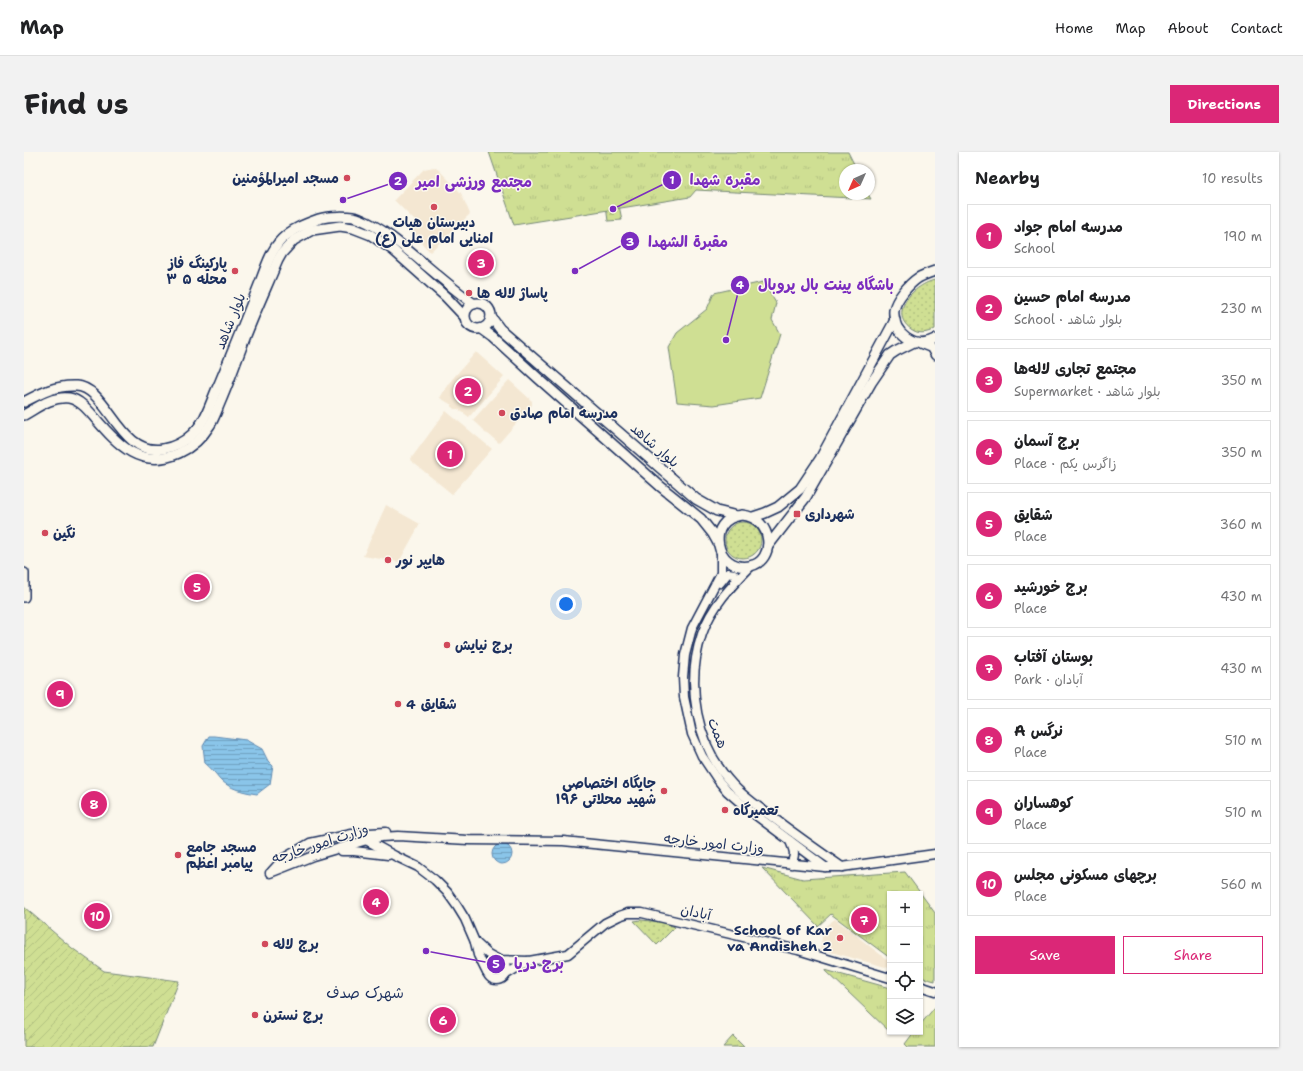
<!DOCTYPE html>
<meta charset="utf-8">
<style>
:root{--surface:#fff;--page:#f2f2f2;--text:#202124;--muted:#757577;--line:#e0e0e0;--accent:#db2777}
body{margin:0;font-family:"Shantell Sans","Playpen Sans Arabic",sans-serif;background:var(--page);color:var(--text)}
.controls{position:absolute;right:12px;bottom:12px;display:grid;overflow:hidden;border-radius:0px;box-shadow:0 1px 3px #0004}
.controls button{width:36px;height:36px;display:grid;place-items:center;padding:0;border:0;border-bottom:1px solid var(--line);background:var(--surface);color:var(--text);font:20px sans-serif}
.compass{position:absolute;left:815px;top:12px;width:36px;height:36px;border-radius:50%;background:var(--surface);box-shadow:0 1px 3px #0004;rotate:225deg}
.you{position:absolute;left:542px;top:452px;width:14px;height:14px;margin:-10px;border:3px solid #fff;border-radius:50%;background:#1a73e8;box-shadow:0 0 0 6px #1a73e833}
.badge{display:grid;place-items:center;width:26px;height:26px;border-radius:50%;background:var(--accent);color:#fff;font-size:13px;font-weight:700}
.pin{position:absolute;translate:-50% -50%;border:2px solid #fff;box-shadow:0 1px 4px #0006}
.list{margin:0;padding:0;list-style:none}
h2{display:flex;justify-content:space-between;align-items:center;height:52px;margin:0;padding:0 16px;font-size:17px}
h2 small{font-size:13px;font-weight:400;color:var(--muted)}
.list li{display:grid;grid-template-columns:26px 1fr auto;gap:12px;align-items:center;box-sizing:border-box;height:64px;margin:0 8px 8px;padding:0 8px;border:1px solid var(--line);border-radius:0px}
.list b{display:block;font-size:15px;white-space:nowrap}
.list p{margin:0;font-size:13px;white-space:nowrap;color:var(--muted)}
.list em{font-size:13px;font-style:normal;color:var(--muted)}
.actions{display:flex;gap:8px;padding:12px 16px}
.actions a{flex:1;padding:9px 0;border:1px solid var(--accent);border-radius:0px;text-align:center;font-size:14px;color:var(--accent)}
.actions .main{background:var(--accent);color:#fff}
.icon{flex:none;width:22px;height:22px;fill:none;stroke:currentColor;stroke-width:2;stroke-linecap:round;stroke-linejoin:round}
.map{position:relative;flex:none;width:911px;height:895px;overflow:hidden;border-radius:0px}
header{display:flex;align-items:center;gap:24px;box-sizing:border-box;height:56px;padding:0 20px;background:var(--surface);border-bottom:1px solid var(--line)}
header strong{font-size:19px}
nav{display:flex;gap:22px;margin-inline-start:auto;font-size:14px}
.intro{display:flex;align-items:center;justify-content:space-between;box-sizing:border-box;height:96px;padding:0 24px}
h1{margin:0;font-size:28px}
.button{padding:10px 18px;border-radius:0px;background:var(--accent);color:#fff;font-size:14px;font-weight:700}
main{display:flex;gap:24px;padding:0 24px}
aside{flex:1;background:var(--surface);border-radius:0px;box-shadow:0 1px 3px #0004}
.map>svg:first-child{display:block}
</style>
<header>
<strong>Map</strong>
<nav><a>Home</a><a>Map</a><a>About</a><a>Contact</a></nav>
</header>
<div class="intro"><h1>Find us</h1><a class="button">Directions</a></div>
<main>
<div class="map">
<svg width="911" height="895" viewBox="0 0 911 895">
<defs>
<pattern id="grass-dots" width="8" height="8" patternUnits="userSpaceOnUse"><rect width="8" height="8" fill="#cfdf93"/><path d="M2 2h.1M6 6h.1" fill="none" stroke="#b1c081" stroke-width="1.8" stroke-linecap="round"/></pattern>
<pattern id="cemetery-stones" width="16" height="16" patternUnits="userSpaceOnUse"><rect width="16" height="16" fill="#cfdf93"/><path d="M2 7V4a2 2 0 0 1 4 0v3zM10 15v-3a2 2 0 0 1 4 0v3z" fill="#b1c081"/></pattern>
<pattern id="park-tufts" width="24" height="20" patternUnits="userSpaceOnUse"><rect width="24" height="20" fill="#cfdf93"/><path d="M3 7l-1-3M5 7V3M7 7l1-3M15 17l-1-3M17 17v-4M19 17l1-3" fill="none" stroke="#b1c081"/></pattern>
<pattern id="garden-furrows" width="10" height="10" patternUnits="userSpaceOnUse"><rect width="10" height="10" fill="#cfdf93"/><path d="M-1 1l2-2M0 10L10 0M9 11l2-2" fill="none" stroke="#b1c081"/></pattern>
<pattern id="water-rules" width="6" height="5" patternUnits="userSpaceOnUse"><rect width="6" height="5" fill="#8ac5e9"/><path d="M0 2.5h6" fill="none" stroke="#70a0c0"/></pattern>
</defs>
<rect width="100%" height="100%" fill="#fbf7ec"/>
<filter id="ink" filterUnits="userSpaceOnUse"><feTurbulence type="fractalNoise" baseFrequency=".025" numOctaves="2"/><feDisplacementMap in="SourceGraphic" scale="8" xChannelSelector="R" yChannelSelector="G"/><feConvolveMatrix kernelMatrix="1 2 1 2 8 2 1 2 1" color-interpolation-filters="sRGB"/></filter>
<g filter="url(#ink)">
<g fill="#f4e7d2">
<path d="M410,15L415,18L437,41L446,62L406,100L386,79L387,74L391,69L370,48L400,17Z"/>
<path d="M452,200L480,225L445,265L434,257H430L428,255V253L416,246L424,232Z"/>
<path d="M485,228L508,249V253L475,291L464,282L461,281L458,276L449,268Z"/>
<path d="M422,259L468,297L428,342L386,308Z"/>
<path d="M362,353L396,372L375,410L339,404Z"/>
<path d="M811,767L866,810L865,816L796,797L800,775Z"/>
</g>
<g fill="url(#grass-dots)" stroke="#758778">
<path d="M911,128V177C903,181 895,183 887,177C863,160 891,132 911,128Z"/>
<circle cx="719" cy="388" r="18"/>
<path d="M617,768L637,770L651,775L633,793L610,769Z"/>
</g>
<path fill="url(#cemetery-stones)" stroke="#758778" d="M593,44L598,68L584,69L581,47Z"/>
<g fill="url(#park-tufts)" stroke="#758778">
<path d="M465,0H824L833,18H821V42H844L847,47L672,38L666,45L490,73Z"/>
<path d="M738,716L779,727L881,720L911,761V829L896,825V742H866V806L807,762L794,774Z"/>
<path d="M801,818L866,836V880Z"/>
<path d="M911,855V895H884L881,892L890,880H896V873Z"/>
<path d="M709,884L720,895H699Z"/>
</g>
<path fill="url(#garden-furrows)" stroke="#758778" d="M0,755L48,796L80,819L155,829L129,895H0Z"/>
<path fill="#cfdf93" stroke="#758778" d="M739,130L752,151L748,168L756,182L736,246L690,253L653,250L645,195L653,181L683,157L690,141Z"/>
<g fill="url(#water-rules)" stroke="#5e89b1">
<path d="M185,584H190L222,588L238,597L244,609L249,614L246,632L233,642C220,640 205,637 196,627C191,621 187,616 181,611L179,594Z"/>
<circle cx="478" cy="702" r="10"/>
</g>
<g fill="none" stroke-linecap="round" stroke-linejoin="round">
<g stroke="#1b2f5e" stroke-width="11">
<g id="secondary">
<path d="M897,192L907,196L911,203"/>
<path d="M697,400V421L668,476L661,503L659,525L660,545L668,582L678,604L694,628L703,639L725,658L801,715"/>
<path d="M728,413C708,433 687,455 678,482C661,532 672,594 709,633C719,644 732,653 744,662C768,680 793,698 818,715"/>
<path d="M696,431L704,421L710,422L712,425L711,429"/>
<path d="M342,688L371,704L394,715L411,728L423,740L433,754L441,767L451,790L454,803L463,821"/>
<path d="M766,689C770,699 772,702 767,712"/>
<path d="M318,699H330L364,703"/>
<path d="M248,719L260,706L286,691L328,682L362,680"/>
<path d="M246,721L289,704L343,688L357,685L374,684L444,688L539,689L801,715H818L911,702"/>
<path d="M451,790L464,802L475,808L505,809L544,802L581,771L595,764L604,761H618L774,798L866,826"/>
<circle cx="473" cy="818" r="10"/>
<path d="M481,823L504,809"/>
<path d="M896,834L911,839"/>
</g>
</g>
<g stroke="#1b2f5e" stroke-width="12">
<g id="primary">
<path d="M911,119C905,121 899,123 894,126C885,132 872,147 870,158C868,181 891,198 911,187"/>
<circle cx="454" cy="164" r="13"/>
<path d="M467,165L476,177L672,347L693,359L713,364"/>
<path d="M458,177L469,185L514,226L636,334L677,367L689,382L694,391"/>
<path d="M0,250C17,241 32,233 52,234C84,235 95,305 139,297C144,296 150,294 154,292C164,287 172,280 178,270C185,259 189,244 195,232C209,199 222,166 235,133C241,118 246,99 258,87C268,77 281,72 295,67C303,64 327,63 336,67C360,77 379,94 399,111C416,125 432,139 450,152"/>
<path d="M0,263C14,255 28,244 45,246C56,248 64,258 71,266C94,293 117,318 155,301C168,295 178,286 186,273C190,267 193,258 196,251C205,230 213,208 221,186C231,160 243,134 254,108L258,101L270,88L288,78L316,74L329,76L347,83L369,98L422,145L440,164"/>
<path d="M718,363C750,366 752,409 726,414C691,420 680,367 718,363Z"/>
<path d="M729,365L741,361L754,355L776,337L796,307L871,168"/>
<path d="M744,394L782,345L847,231L866,203L872,199L890,190"/>
<path d="M0,421V445"/>
</g>
</g>
<use href="#secondary" stroke="#fbf7ec" stroke-width="8"/>
<use href="#primary" stroke="#fbf7ec" stroke-width="9"/>
</g>
</g>
<g fill="#d1495b" stroke="#fbf7ec" stroke-width="1.5">
<circle cx="323" cy="26" r="4"/>
<circle cx="410" cy="55" r="4"/>
<circle cx="211" cy="119" r="4"/>
<circle cx="445" cy="141" r="4"/>
<circle cx="478" cy="261" r="4"/>
<rect x="769" y="358" width="8" height="8" rx="2"/>
<circle cx="21" cy="381" r="4"/>
<circle cx="364" cy="408" r="4"/>
<circle cx="423" cy="493" r="4"/>
<circle cx="374" cy="552" r="4"/>
<circle cx="640" cy="639" r="4"/>
<circle cx="701" cy="658" r="4"/>
<circle cx="154" cy="703" r="4"/>
<circle cx="816" cy="786" r="4"/>
<circle cx="241" cy="792" r="4"/>
<circle cx="231" cy="863" r="4"/>
</g>
<g text-anchor="middle" dominant-baseline="central" stroke-width="3" stroke-linejoin="round" paint-order="stroke">
<g font-size="14" font-weight="bold" fill="#1b2f5e" stroke="#fbf7ec" text-anchor="start">
<text x="315" y="26" text-anchor="end">مسجد امیرالمؤمنین</text>
<text x="410" y="70" text-anchor="middle">دبیرستان هیات<tspan x="410" dy="16">امنایی امام علی (ع)</tspan></text>
<text x="203" y="111" text-anchor="end">پارکینگ فاز<tspan x="203" dy="16">۳ محله ۵</tspan></text>
<text x="453" y="141">پاساژ لاله ها</text>
<text x="486" y="261">مدرسه امام صادق</text>
<text x="781" y="362">شهرداری</text>
<text x="29" y="381">نگین</text>
<text x="372" y="408">هایپر نور</text>
<text x="431" y="493">برج نیایش</text>
<text x="382" y="552">شقایق 4</text>
<text x="632" y="631" text-anchor="end">جایگاه اختصاصی<tspan x="632" dy="16">۱۹۶ شهید محلاتی</tspan></text>
<text x="709" y="658">تعمیرگاه</text>
<text x="162" y="695">مسجد جامع<tspan x="162" dy="16">پیامبر اعظم</tspan></text>
<text x="808" y="778" text-anchor="end">School of Kar<tspan x="808" dy="16">va Andisheh 2</tspan></text>
<text x="249" y="792">برج لاله</text>
<text x="239" y="863">برج نسترن</text>
</g>
<g font-size="14" fill="#1b2f5e" stroke="#fbf7ec">
<text transform="translate(206 169) rotate(-68)">بلوار شاهد</text>
<text transform="translate(631 293) rotate(41)">بلوار شاهد</text>
<text transform="translate(694 581) rotate(69)">همت</text>
<text transform="translate(296 691) rotate(-18)">وزارت امور خارجه</text>
<text transform="translate(690 691) rotate(6)">وزارت امور خارجه</text>
<text transform="translate(672 760) rotate(13)">آبادان</text>
</g>
<g font-size="15" fill="#1b2f5e" stroke="#fbf7ec">
<text x="341" y="841">شهرک صدف</text>
</g>
</g>
<path fill="none" stroke="#7b2cbf" stroke-width="1.5" d="M589 57L648 28M319 48L374 29M551 119L606 89M702 188L716 133M402 799L472 812"/>
<g fill="#7b2cbf" stroke="#fbf7ec" stroke-width="1.5">
<circle cx="589" cy="57" r="4"/>
<circle cx="319" cy="48" r="4"/>
<circle cx="551" cy="119" r="4"/>
<circle cx="702" cy="188" r="4"/>
<circle cx="402" cy="799" r="4"/>
<circle cx="648" cy="28" r="10"/>
<circle cx="374" cy="29" r="10"/>
<circle cx="606" cy="89" r="10"/>
<circle cx="716" cy="133" r="10"/>
<circle cx="472" cy="812" r="10"/>
</g>
<g font-size="12" text-anchor="middle" font-weight="bold" fill="#fff">
<text x="648" y="32">1</text>
<text x="374" y="33">2</text>
<text x="606" y="94">3</text>
<text x="716" y="137">4</text>
<text x="472" y="816">5</text>
</g>
<g font-size="15" text-anchor="middle" font-weight="bold" fill="#7b2cbf" stroke="#fbf7ec" stroke-width="3" stroke-linejoin="round" paint-order="stroke">
<text x="701" y="33">مقبره شهدا</text>
<text x="450" y="35">مجتمع ورزشی امیر</text>
<text x="664" y="95">مقبرة الشهدا</text>
<text x="802" y="138">باشگاه پینت بال پروبال</text>
<text x="515" y="817">برج دریا</text>
</g>
</svg>
<div class="controls">
<button>+</button>
<button>−</button>
<button><svg class="icon" aria-label="locate" viewBox="0 0 24 24"><circle cx="12" cy="12" r="6"/><path d="M12 2v4M12 18v4M2 12h4M18 12h4"/></svg></button>
<button><svg class="icon" aria-label="layers" viewBox="0 0 24 24"><path d="M12 4l9 5-9 5-9-5zM3 14l9 5 9-5"/></svg></button>
</div>
<svg class="compass" viewBox="-18 -18 36 36"><path d="M0-13l5 13h-10z" fill="#e53935"/><path d="M0 13l5-13h-10z" fill="#757577"/></svg>
<div class="you"></div>
<div class="pin badge" style="left:426px;top:302px">1</div>
<div class="pin badge" style="left:444px;top:239px">2</div>
<div class="pin badge" style="left:457px;top:111px">3</div>
<div class="pin badge" style="left:352px;top:750px">4</div>
<div class="pin badge" style="left:173px;top:435px">5</div>
<div class="pin badge" style="left:419px;top:868px">6</div>
<div class="pin badge" style="left:840px;top:768px">7</div>
<div class="pin badge" style="left:70px;top:652px">8</div>
<div class="pin badge" style="left:36px;top:542px">9</div>
<div class="pin badge" style="left:73px;top:764px">10</div>
</div>
<aside>
<h2>Nearby<small>10 results</small></h2>
<ul class="list">
<li><span class="badge">1</span><div><b>مدرسه امام جواد</b><p>School</p></div><em>190 m</em></li>
<li><span class="badge">2</span><div><b>مدرسه امام حسین</b><p>School · بلوار شاهد</p></div><em>230 m</em></li>
<li><span class="badge">3</span><div><b>مجتمع تجاری لاله‌ها</b><p>Supermarket · بلوار شاهد</p></div><em>350 m</em></li>
<li><span class="badge">4</span><div><b>برج آسمان</b><p>Place · زاگرس یکم</p></div><em>350 m</em></li>
<li><span class="badge">5</span><div><b>شقایق</b><p>Place</p></div><em>360 m</em></li>
<li><span class="badge">6</span><div><b>برج خورشید</b><p>Place</p></div><em>430 m</em></li>
<li><span class="badge">7</span><div><b>بوستان آفتاب</b><p>Park · آبادان</p></div><em>430 m</em></li>
<li><span class="badge">8</span><div><b>A نرگس</b><p>Place</p></div><em>510 m</em></li>
<li><span class="badge">9</span><div><b>کوهساران</b><p>Place</p></div><em>510 m</em></li>
<li><span class="badge">10</span><div><b>برچهای مسکونی مجلس</b><p>Place</p></div><em>560 m</em></li>
</ul>
<div class="actions"><a class="main">Save</a><a>Share</a></div>
</aside>
</main>
